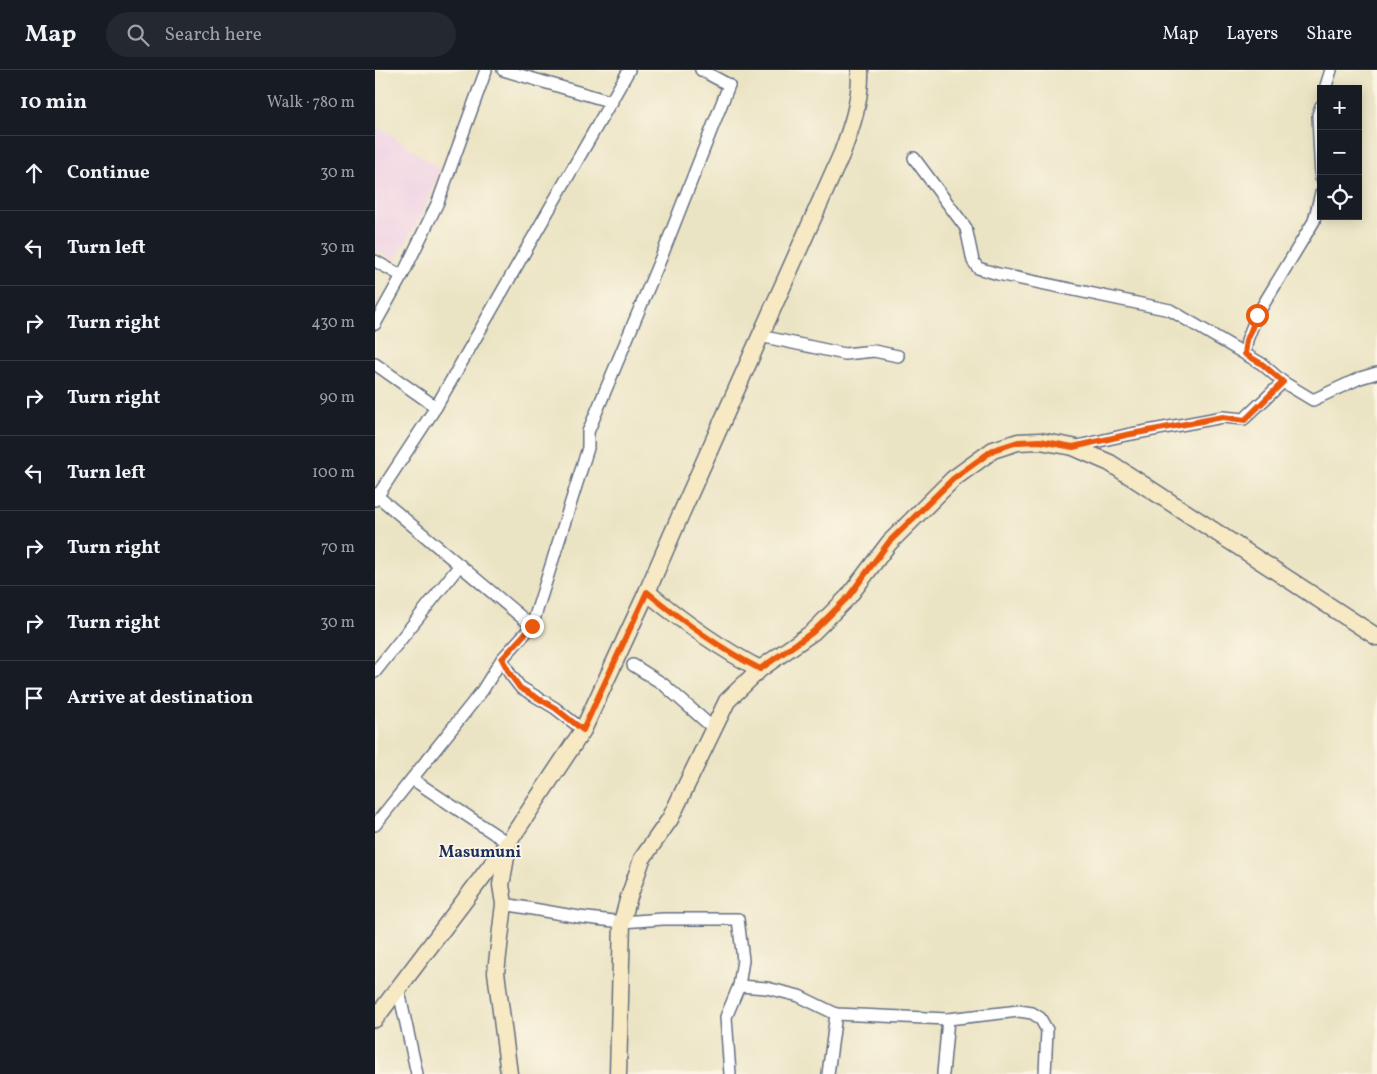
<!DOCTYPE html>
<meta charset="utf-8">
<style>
:root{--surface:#171b24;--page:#242831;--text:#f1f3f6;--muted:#9ea1a6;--line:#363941}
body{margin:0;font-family:Vollkorn,serif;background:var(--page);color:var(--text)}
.controls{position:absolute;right:15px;top:15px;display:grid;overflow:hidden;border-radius:0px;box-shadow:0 2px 12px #0003}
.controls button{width:45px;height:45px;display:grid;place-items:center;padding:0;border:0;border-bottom:1px solid var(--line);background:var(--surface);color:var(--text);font:25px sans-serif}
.stop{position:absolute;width:15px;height:15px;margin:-11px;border:4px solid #ea580c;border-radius:50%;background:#fff}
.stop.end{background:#ea580c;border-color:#fff;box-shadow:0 1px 5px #0008}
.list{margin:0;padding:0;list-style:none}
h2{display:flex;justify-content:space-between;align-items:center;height:65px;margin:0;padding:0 20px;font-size:21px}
h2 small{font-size:16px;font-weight:400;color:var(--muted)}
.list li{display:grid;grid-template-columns:32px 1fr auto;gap:15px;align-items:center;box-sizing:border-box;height:75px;padding:0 20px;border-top:1px solid var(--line)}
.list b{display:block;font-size:19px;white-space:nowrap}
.list em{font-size:16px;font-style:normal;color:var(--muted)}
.icon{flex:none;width:28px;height:28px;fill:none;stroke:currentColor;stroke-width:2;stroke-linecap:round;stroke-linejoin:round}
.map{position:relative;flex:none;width:1002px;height:1004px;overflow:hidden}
header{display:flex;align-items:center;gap:30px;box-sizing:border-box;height:70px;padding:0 25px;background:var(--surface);border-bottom:1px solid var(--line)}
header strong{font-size:24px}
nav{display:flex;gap:28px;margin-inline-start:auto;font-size:18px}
.search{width:350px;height:45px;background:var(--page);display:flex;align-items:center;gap:12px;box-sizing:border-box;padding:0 18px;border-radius:28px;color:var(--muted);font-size:19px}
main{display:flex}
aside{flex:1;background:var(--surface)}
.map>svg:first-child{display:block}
</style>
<header>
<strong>Map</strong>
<div class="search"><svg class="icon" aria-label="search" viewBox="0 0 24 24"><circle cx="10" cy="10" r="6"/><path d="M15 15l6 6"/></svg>Search here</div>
<nav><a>Map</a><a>Layers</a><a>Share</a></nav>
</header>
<main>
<aside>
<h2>10 min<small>Walk · 780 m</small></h2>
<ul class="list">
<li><svg class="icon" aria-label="ahead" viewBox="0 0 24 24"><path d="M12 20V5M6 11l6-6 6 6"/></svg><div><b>Continue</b></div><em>30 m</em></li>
<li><svg class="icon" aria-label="left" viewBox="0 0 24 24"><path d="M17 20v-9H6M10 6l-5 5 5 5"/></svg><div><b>Turn left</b></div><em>30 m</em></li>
<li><svg class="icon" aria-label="right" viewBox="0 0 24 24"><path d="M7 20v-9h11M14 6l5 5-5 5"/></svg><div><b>Turn right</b></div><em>430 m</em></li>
<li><svg class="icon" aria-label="right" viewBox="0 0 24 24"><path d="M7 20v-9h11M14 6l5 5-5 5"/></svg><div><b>Turn right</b></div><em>90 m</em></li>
<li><svg class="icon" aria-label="left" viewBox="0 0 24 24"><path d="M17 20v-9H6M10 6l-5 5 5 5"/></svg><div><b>Turn left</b></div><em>100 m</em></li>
<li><svg class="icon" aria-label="right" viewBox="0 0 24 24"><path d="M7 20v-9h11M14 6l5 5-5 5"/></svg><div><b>Turn right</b></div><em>70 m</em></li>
<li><svg class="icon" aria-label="right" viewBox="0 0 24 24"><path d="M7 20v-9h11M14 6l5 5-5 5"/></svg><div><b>Turn right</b></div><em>30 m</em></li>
<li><svg class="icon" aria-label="arrive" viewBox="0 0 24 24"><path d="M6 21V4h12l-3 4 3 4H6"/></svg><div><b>Arrive at destination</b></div></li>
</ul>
</aside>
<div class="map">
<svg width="1002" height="1004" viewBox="0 0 1002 1004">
<rect width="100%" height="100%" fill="#fcf5e5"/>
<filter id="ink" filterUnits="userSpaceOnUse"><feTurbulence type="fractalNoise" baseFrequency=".02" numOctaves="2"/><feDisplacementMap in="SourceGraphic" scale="10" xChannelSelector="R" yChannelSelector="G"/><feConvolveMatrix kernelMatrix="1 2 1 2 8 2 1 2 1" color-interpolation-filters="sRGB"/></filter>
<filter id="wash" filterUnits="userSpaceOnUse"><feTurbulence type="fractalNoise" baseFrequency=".0096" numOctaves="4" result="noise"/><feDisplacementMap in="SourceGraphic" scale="20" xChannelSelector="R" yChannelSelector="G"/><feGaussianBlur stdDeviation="1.12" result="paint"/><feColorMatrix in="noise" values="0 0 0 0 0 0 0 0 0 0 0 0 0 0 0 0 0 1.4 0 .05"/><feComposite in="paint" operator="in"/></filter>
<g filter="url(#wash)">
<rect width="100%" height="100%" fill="#ebe4c4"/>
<path fill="#f0d0e5" d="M0,57L12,62L65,99L48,142L20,191L0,180Z"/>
</g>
<g filter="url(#ink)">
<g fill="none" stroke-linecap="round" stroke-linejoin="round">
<g stroke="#646e82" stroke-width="14">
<g id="street">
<path d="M128,0L237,32"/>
<path d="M950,19L956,0"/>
<path d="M946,36L943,45L946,108"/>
<path d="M539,88L591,158L598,191L603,198L623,204L795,240L887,294L908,312"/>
<path d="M0,191L27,206"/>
<path d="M0,254L29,202L63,132L111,0"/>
<path d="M385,266L470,284L499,281L523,286"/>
<path d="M870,284L872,270L882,245L939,151L946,123"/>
<path d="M0,294L61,337"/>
<path d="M698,377L751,365L848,347L869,349L908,312L938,330L985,308L1002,303"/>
<path d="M0,424L157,556"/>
<path d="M0,430L61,337L254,0"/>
<path d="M127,589L135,604L145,617L180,638L208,660"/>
<path d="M258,595L288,614L338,658"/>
<path d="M0,602L85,495"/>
<path d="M37,709L133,773"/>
<path d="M0,755L107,621L127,589L157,556L213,378V362L288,183L354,15L326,0"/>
<path d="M129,834L204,847L247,852L288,849H363L368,890L364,916L392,918L424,926L461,944L573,949L568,1004"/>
<path d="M23,917L42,1004"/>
<path d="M573,949L644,941L657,943L665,948L672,960L670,1004"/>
<path d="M355,1004L351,947L364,916"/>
<path d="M453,1004L461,944"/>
</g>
</g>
<g stroke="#646e82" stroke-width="19">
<g id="secondary">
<path d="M272,522C308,552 344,578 385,599"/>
<path d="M133,776L126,815L129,834L121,902L134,1004"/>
<path d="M0,949L133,773L208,660L272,522L305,446L467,83C477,56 486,30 485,0"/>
<path d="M243,1004L247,852L253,830L267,789L295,749L352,631L385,599L438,562L474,526L514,473L578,409L618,380L643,372L665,371L698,377L735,393L1002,567"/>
</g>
</g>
<use href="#street" stroke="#fff" stroke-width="11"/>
<use href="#secondary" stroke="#f7e9c3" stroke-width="16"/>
</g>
</g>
<g fill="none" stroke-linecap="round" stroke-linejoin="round" filter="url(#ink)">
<path stroke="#ea580c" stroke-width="6" d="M157,556L127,589L135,604L145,618L180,638L208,660L272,522C308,552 344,578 385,599L438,562L474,526L514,472L578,409L618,380L643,372L665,371L698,377L751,365L848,347L870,350L908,312L887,294L870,284L872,270L882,245"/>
</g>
<g text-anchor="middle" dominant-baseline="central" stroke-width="4" stroke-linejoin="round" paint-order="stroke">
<g font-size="16" font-weight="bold" fill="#1b2f5e" stroke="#fcf5e5">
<text x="105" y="783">Masumuni</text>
</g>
</g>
</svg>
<div class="controls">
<button>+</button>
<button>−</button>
<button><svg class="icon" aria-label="locate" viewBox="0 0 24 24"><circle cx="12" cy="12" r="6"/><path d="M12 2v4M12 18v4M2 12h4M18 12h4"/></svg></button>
</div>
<div class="stop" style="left:882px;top:245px"></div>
<div class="stop end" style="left:157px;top:556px"></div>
</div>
</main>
